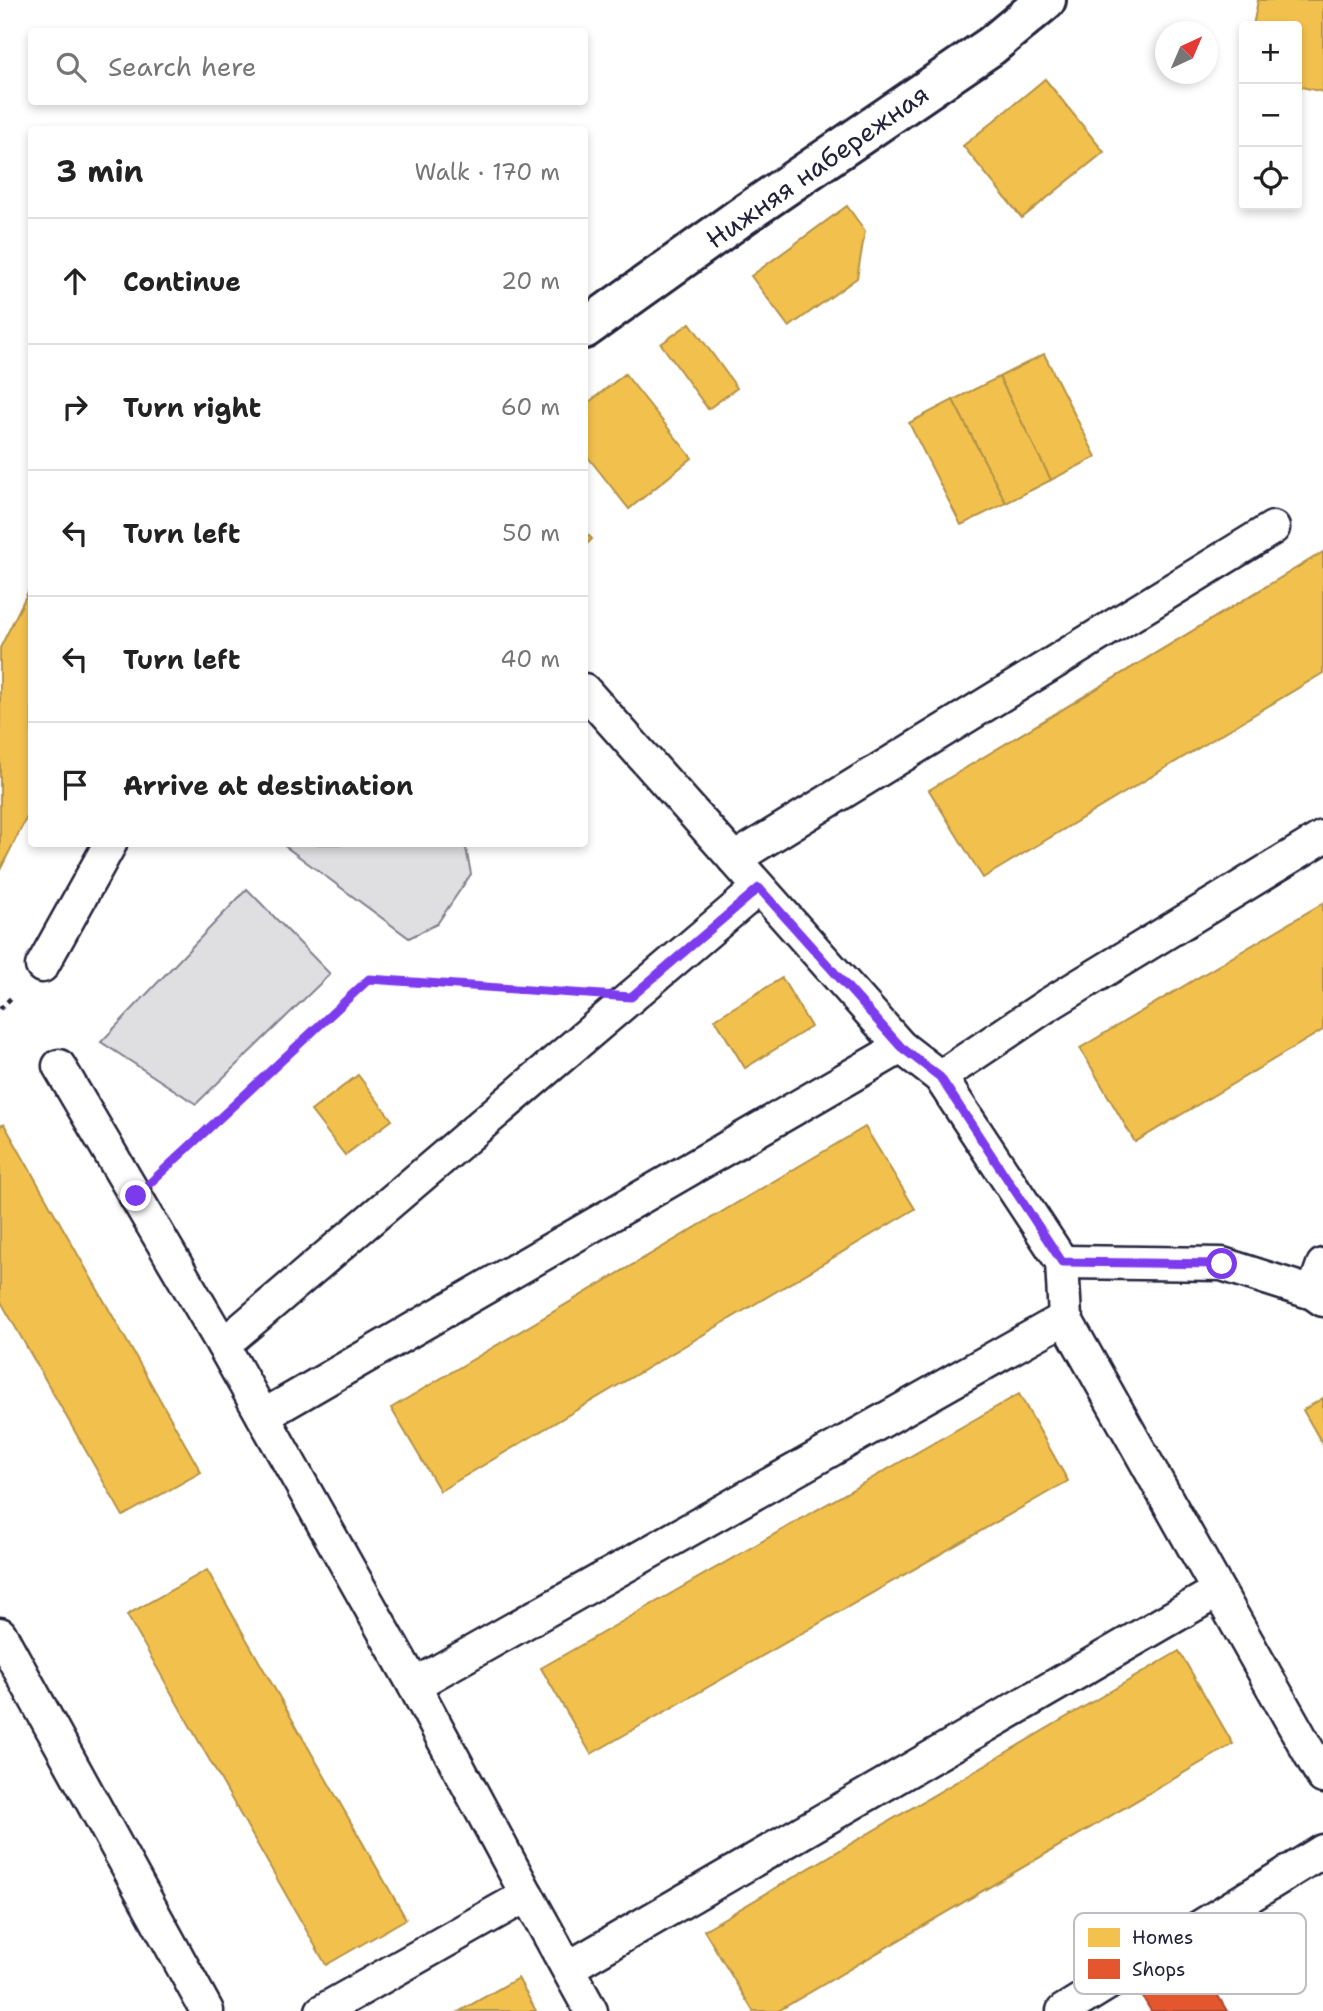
<!DOCTYPE html>
<meta charset="utf-8">
<style>
:root{--surface:#fff;--page:#f2f2f2;--text:#222;--muted:#767676;--line:#e0e0e0}
body{margin:0;font-family:"Shantell Sans",sans-serif;background:var(--page);color:var(--text)}
.controls{position:absolute;right:21px;top:21px;display:grid;overflow:hidden;border-radius:7px;box-shadow:0 4px 10px #0003}
.controls button{width:63px;height:63px;display:grid;place-items:center;padding:0;border:0;border-bottom:2px solid var(--line);background:var(--surface);color:var(--text);font:35px sans-serif}
.compass{position:absolute;left:1155px;top:21px;width:63px;height:63px;border-radius:50%;background:var(--surface);box-shadow:0 4px 10px #0003;rotate:44deg}
.stop{position:absolute;width:21px;height:21px;margin:-16px;border:5px solid #7c3aed;border-radius:50%;background:#fff}
.stop.end{background:#7c3aed;border-color:#fff;box-shadow:0 2px 7px #0008}
.list{margin:0;padding:0;list-style:none}
h2{display:flex;justify-content:space-between;align-items:center;height:91px;margin:0;padding:0 28px;font-size:30px}
h2 small{font-size:23px;font-weight:400;color:var(--muted)}
.list li{display:grid;grid-template-columns:46px 1fr auto;gap:21px;align-items:center;box-sizing:border-box;height:126px;padding:0 28px;border-top:2px solid var(--line)}
.list b{display:block;font-size:26px;white-space:nowrap}
.list em{font-size:23px;font-style:normal;color:var(--muted)}
.icon{flex:none;width:38px;height:38px;fill:none;stroke:currentColor;stroke-width:2;stroke-linecap:round;stroke-linejoin:round}
.map{position:relative;flex:none;width:1323px;height:2011px;overflow:hidden}
.search{position:absolute;background:var(--surface);box-shadow:0 4px 10px #0003;left:28px;top:28px;width:560px;height:77px;display:flex;align-items:center;gap:18px;box-sizing:border-box;padding:0 24px;border-radius:7px;color:var(--muted);font-size:26px}
.panel{position:absolute;background:var(--surface);box-shadow:0 4px 10px #0003;left:28px;top:126px;width:560px;height:721px;border-radius:7px}
.map>svg:first-child{display:block}
</style>
<div class="map">
<svg width="1323" height="2011" viewBox="0 0 1323 2011">
<rect width="100%" height="100%" fill="#fff"/>
<filter id="ink" filterUnits="userSpaceOnUse"><feTurbulence type="fractalNoise" baseFrequency=".0143" numOctaves="2"/><feDisplacementMap in="SourceGraphic" scale="14" xChannelSelector="R" yChannelSelector="G"/><feConvolveMatrix kernelMatrix="1 2 1 2 8 2 1 2 1" color-interpolation-filters="sRGB"/></filter>
<g filter="url(#ink)">
<g fill="#dfdfe2" stroke="#80808e" stroke-width="2">
<path d="M282,844H460L466,848L471,874L437,924L409,938Z"/>
<path d="M247,889L330,974L196,1104L101,1042Z"/>
</g>
<g fill="#f2c14e" stroke="#b49148" stroke-width="2">
<path d="M1258,0H1323V92L1297,86V26H1253Z"/>
<path d="M1045,79L1104,152L1022,218L963,146Z"/>
<path d="M847,206L865,231L857,278L789,327L751,276Z"/>
<path d="M690,323L737,388L708,409L661,344Z"/>
<path d="M1044,354L1096,457L1051,480L999,377Z"/>
<path d="M625,374L692,458L629,509L584,452V406Z"/>
<path d="M999,377L1051,480L1006,503L953,400Z"/>
<path d="M953,400L1006,503L961,525L909,423Z"/>
<path d="M584,531L592,539L584,547Z"/>
<path d="M1323,552V673L983,878L929,790Z"/>
<path d="M28,592L32,593V807L0,870V648Z"/>
<path d="M1323,903V1030L1135,1142L1080,1048Z"/>
<path d="M782,978L811,1027L745,1068L715,1019Z"/>
<path d="M358,1075L392,1120L345,1155L311,1111Z"/>
<path d="M4,1124L201,1472L123,1516L0,1300V1126Z"/>
<path d="M865,1127L915,1209L440,1491L391,1408Z"/>
<path d="M1019,1394L1068,1481L591,1754L541,1668Z"/>
<path d="M1323,1398V1445L1303,1410Z"/>
<path d="M207,1570L406,1919L326,1965L127,1615Z"/>
<path d="M1179,1651L1233,1744L778,2011H753L704,1930Z"/>
<path d="M518,1978L536,2011H460Z"/>
</g>
<path fill="#e4572e" stroke="#aa4732" stroke-width="2" d="M1188,1945L1227,2011H1151L1132,1979Z"/>
<g fill="none" stroke-linecap="round" stroke-linejoin="round">
<g stroke="#22223b" stroke-width="37">
<g id="service">
<path d="M584,690L901,1047L940,1077L1062,1262L1065,1318L1323,1777"/>
<path d="M734,859L1273,528"/>
<path d="M42,966L110,844"/>
<path d="M59,1066L223,1345"/>
<path d="M940,1077L1046,1006L1323,837"/>
<path d="M1062,1262L1222,1264L1313,1293L1323,1300"/>
<path d="M1313,1293L1323,1265"/>
<path d="M263,1416L901,1047"/>
<path d="M0,1634L207,2011"/>
<path d="M414,1685L1065,1318"/>
<path d="M527,1895L591,2011"/>
<path d="M568,1968L1218,1591"/>
<path d="M322,2011L527,1895L414,1685L223,1345L759,888"/>
<path d="M1063,2011L1323,1851"/>
</g>
</g>
<g stroke="#22223b" stroke-width="44">
<path id="minor" d="M584,329L742,216L991,46L1046,0"/>
</g>
<g stroke="#22223b" stroke-width="4.5" stroke-dasharray="5 5" stroke-linecap="butt">
<path d="M0,1009L12,997"/>
<path d="M170,1165L369,979L567,993"/>
</g>
<use href="#service" stroke="#fff" stroke-width="32"/>
<use href="#minor" stroke="#fff" stroke-width="38"/>
</g>
</g>
<g fill="none" stroke-linecap="round" stroke-linejoin="round" filter="url(#ink)">
<path stroke="#7c3aed" stroke-width="9" d="M136,1196L369,979L631,997L759,888L901,1047L940,1077L1062,1262L1222,1264"/>
</g>
<g text-anchor="middle" dominant-baseline="central" stroke-width="7" stroke-linejoin="round" paint-order="stroke">
<g font-size="26" fill="#22223b" stroke="#fff">
<text transform="translate(817 166) rotate(-35)">Нижняя набережная</text>
</g>
</g>
<rect x="1074" y="1913" width="232" height="81" rx="10" fill="#fff" stroke="#bdbdc4" stroke-width="2"/>
<rect x="1088" y="1928" width="32" height="19" fill="#f2c14e"/>
<rect x="1088" y="1959" width="32" height="20" fill="#e4572e"/>
<g font-size="19" fill="#22223b">
<text x="1132" y="1944">Homes</text>
<text x="1132" y="1976">Shops</text>
</g>
</svg>
<div class="controls">
<button>+</button>
<button>−</button>
<button><svg class="icon" aria-label="locate" viewBox="0 0 24 24"><circle cx="12" cy="12" r="6"/><path d="M12 2v4M12 18v4M2 12h4M18 12h4"/></svg></button>
</div>
<svg class="compass" viewBox="-18 -18 36 36"><path d="M0-13l5 13h-10z" fill="#e53935"/><path d="M0 13l5-13h-10z" fill="#767676"/></svg>
<div class="stop" style="left:1222px;top:1264px"></div>
<div class="stop end" style="left:136px;top:1196px"></div>
<div class="search"><svg class="icon" aria-label="search" viewBox="0 0 24 24"><circle cx="10" cy="10" r="6"/><path d="M15 15l6 6"/></svg>Search here</div>
<section class="panel">
<h2>3 min<small>Walk · 170 m</small></h2>
<ul class="list">
<li><svg class="icon" aria-label="ahead" viewBox="0 0 24 24"><path d="M12 20V5M6 11l6-6 6 6"/></svg><div><b>Continue</b></div><em>20 m</em></li>
<li><svg class="icon" aria-label="right" viewBox="0 0 24 24"><path d="M7 20v-9h11M14 6l5 5-5 5"/></svg><div><b>Turn right</b></div><em>60 m</em></li>
<li><svg class="icon" aria-label="left" viewBox="0 0 24 24"><path d="M17 20v-9H6M10 6l-5 5 5 5"/></svg><div><b>Turn left</b></div><em>50 m</em></li>
<li><svg class="icon" aria-label="left" viewBox="0 0 24 24"><path d="M17 20v-9H6M10 6l-5 5 5 5"/></svg><div><b>Turn left</b></div><em>40 m</em></li>
<li><svg class="icon" aria-label="arrive" viewBox="0 0 24 24"><path d="M6 21V4h12l-3 4 3 4H6"/></svg><div><b>Arrive at destination</b></div></li>
</ul>
</section>
</div>
